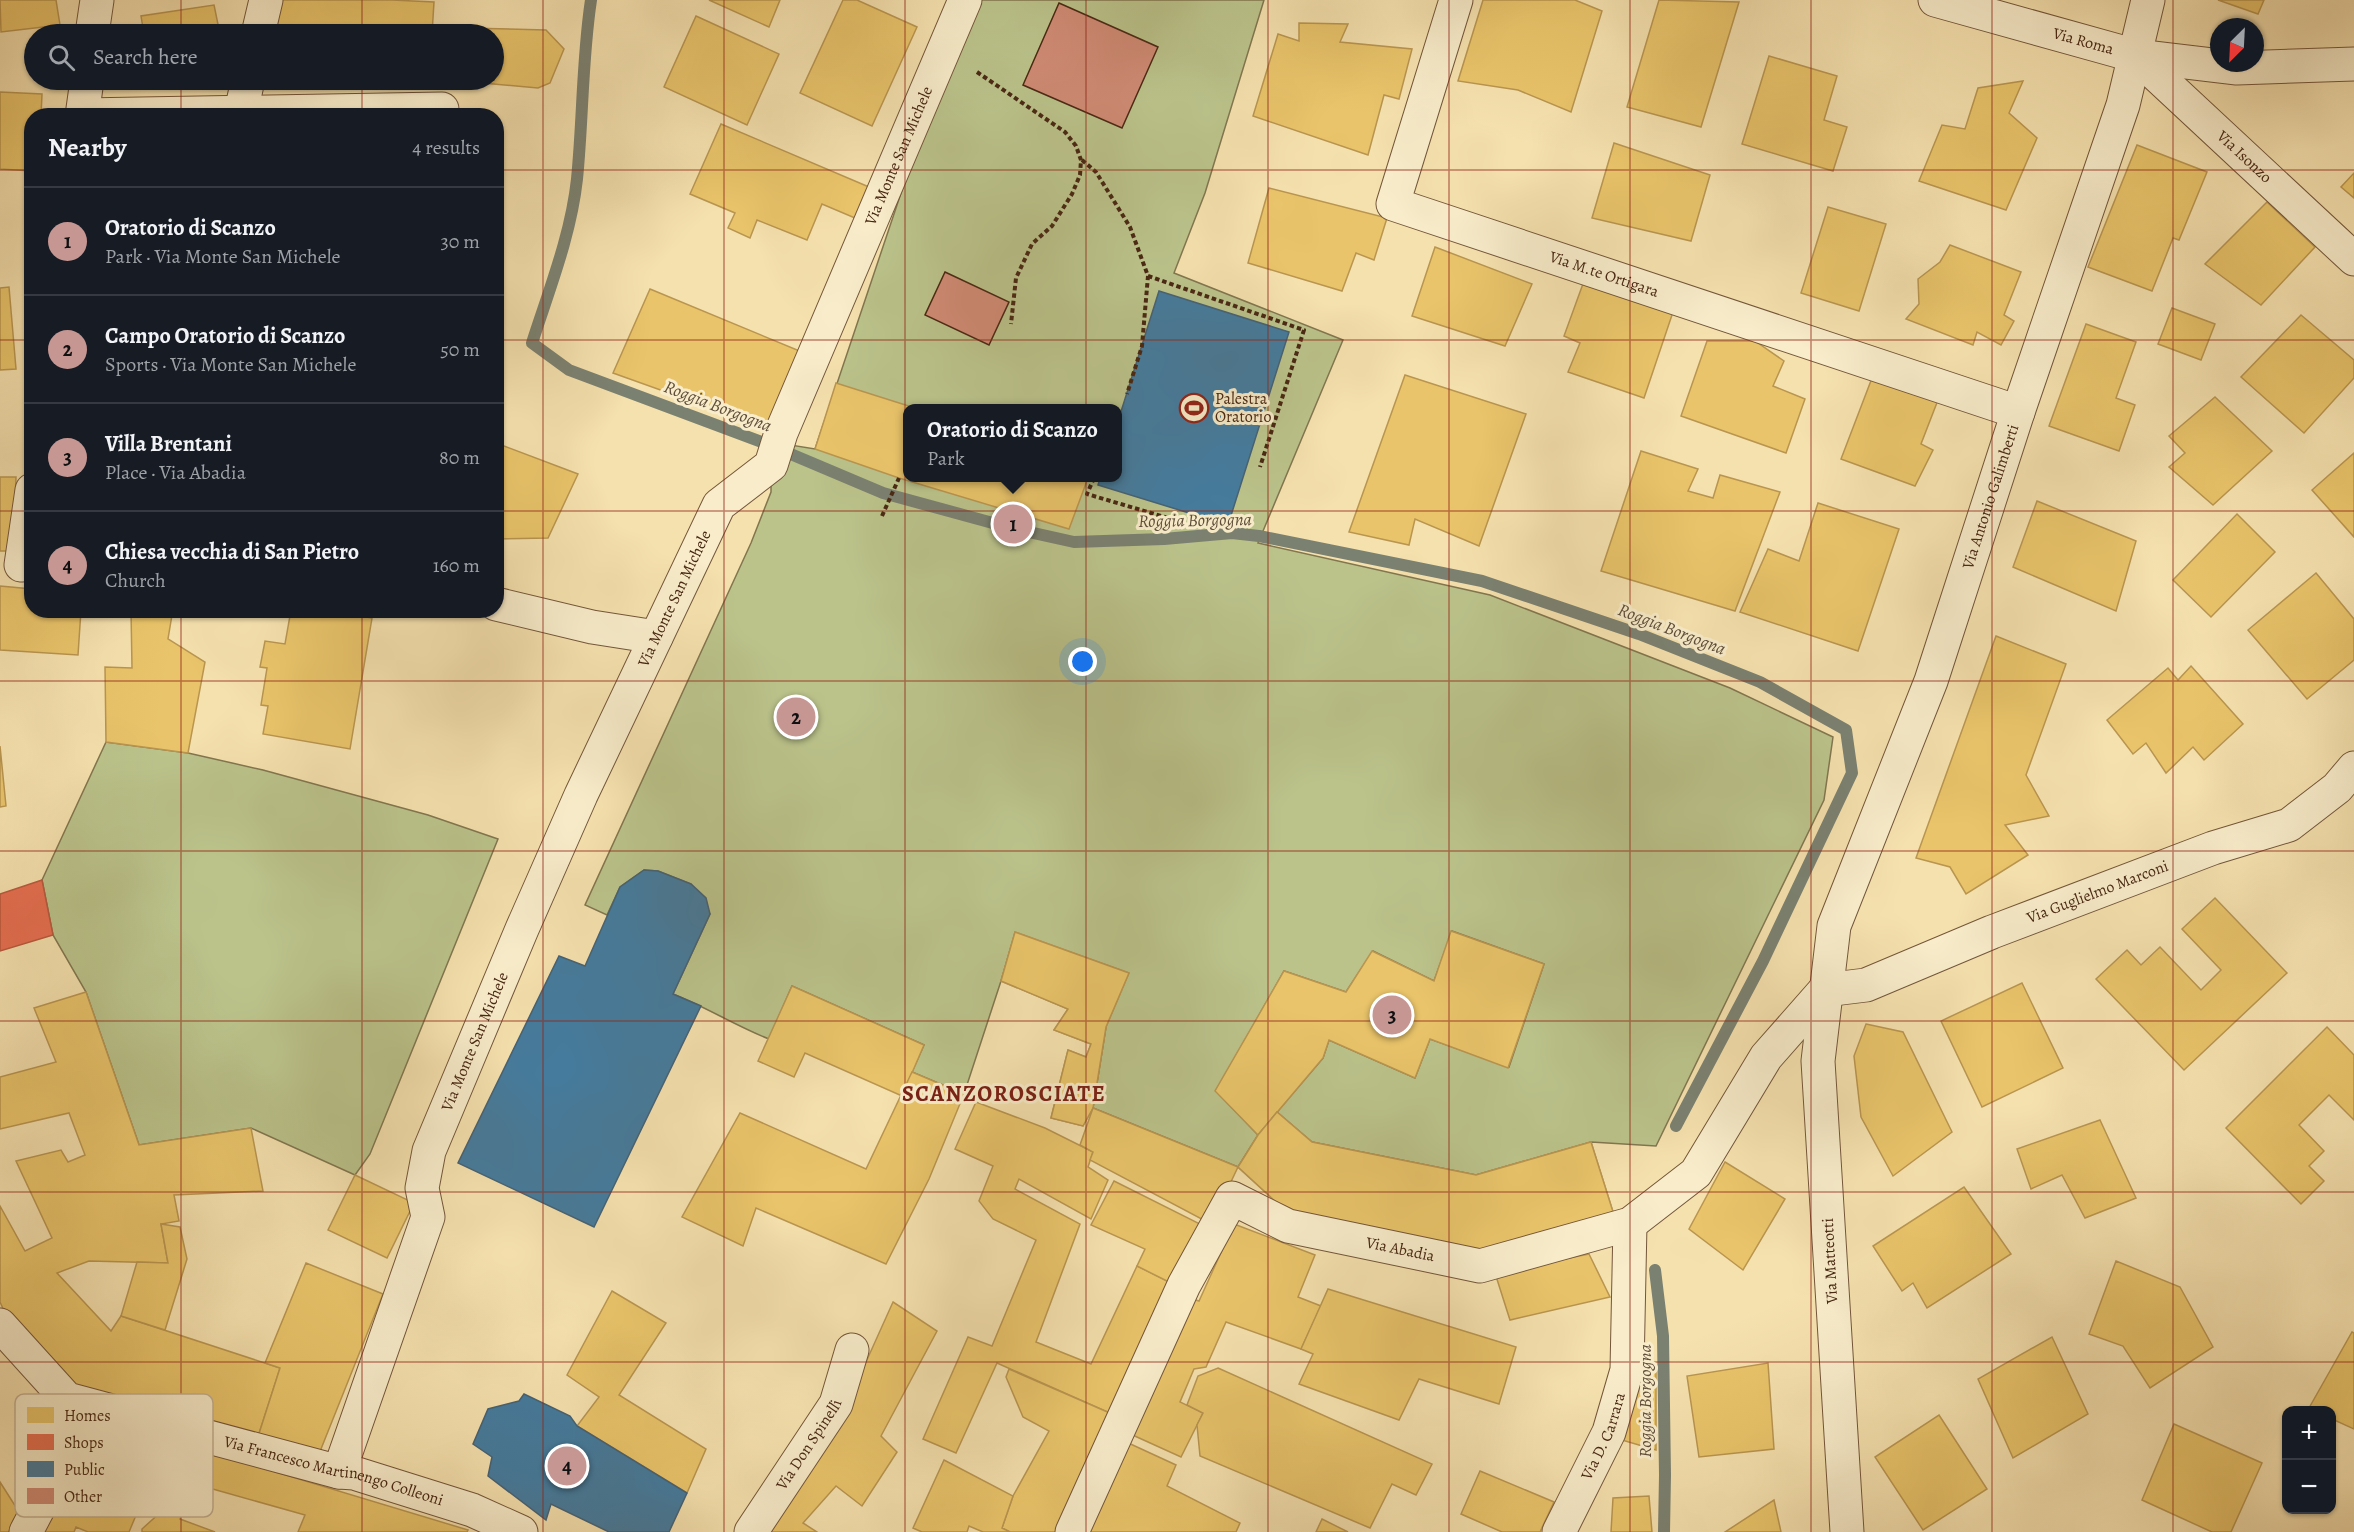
<!DOCTYPE html>
<meta charset="utf-8">
<style>
:root{--surface:#171b24;--page:#242831;--text:#f1f3f6;--muted:#9ea1a6;--line:#363941;--accent:#c59692}
body{margin:0;font-family:Alegreya,serif;background:var(--page);color:var(--text)}
.controls{position:absolute;right:18px;bottom:18px;display:grid;overflow:hidden;border-radius:12px;box-shadow:0 2px 4px #0004}
.controls button{width:54px;height:54px;display:grid;place-items:center;padding:0;border:0;border-bottom:2px solid var(--line);background:var(--surface);color:var(--text);font:30px sans-serif}
.compass{position:absolute;left:2210px;top:18px;width:54px;height:54px;border-radius:50%;background:var(--surface);box-shadow:0 2px 4px #0004;rotate:204deg}
.you{position:absolute;left:1083px;top:662px;width:21px;height:21px;margin:-15px;border:4px solid #fff;border-radius:50%;background:#1a73e8;box-shadow:0 0 0 9px #1a73e833}
.badge{display:grid;place-items:center;width:39px;height:39px;border-radius:50%;background:var(--accent);color:#111;font-size:20px;font-weight:700}
.pin{position:absolute;translate:-50% -50%;border:3px solid #fff;box-shadow:0 2px 6px #0006}
.popup{position:absolute;left:903px;top:404px;width:219px;height:78px;box-sizing:border-box;display:grid;place-content:center;border-radius:12px;background:var(--surface);filter:drop-shadow(0 2px 4px #0005);font-size:20px;white-space:nowrap;color:var(--muted)}
.popup b{font-size:22px;color:var(--text)}
.popup::after{content:'';position:absolute;left:50%;top:100%;margin-left:-12px;border:12px solid transparent;border-top-color:var(--surface)}
.list{margin:0;padding:0;list-style:none}
h2{display:flex;justify-content:space-between;align-items:center;height:78px;margin:0;padding:0 24px;font-size:26px}
h2 small{font-size:20px;font-weight:400;color:var(--muted)}
.list li{display:grid;grid-template-columns:39px 1fr auto;gap:18px;align-items:center;box-sizing:border-box;height:108px;padding:0 24px;border-top:2px solid var(--line)}
.list b{display:block;font-size:22px;white-space:nowrap}
.list p{margin:0;font-size:20px;white-space:nowrap;color:var(--muted)}
.list em{font-size:20px;font-style:normal;color:var(--muted)}
.icon{flex:none;width:33px;height:33px;fill:none;stroke:currentColor;stroke-width:2;stroke-linecap:round;stroke-linejoin:round}
.map{position:relative;flex:none;width:2354px;height:1532px;overflow:hidden}
.search{position:absolute;background:var(--surface);box-shadow:0 2px 4px #0004;left:24px;top:24px;width:480px;height:66px;display:flex;align-items:center;gap:15px;box-sizing:border-box;padding:0 21px;border-radius:33px;color:var(--muted);font-size:22px}
.panel{position:absolute;background:var(--surface);box-shadow:0 2px 4px #0004;left:24px;top:108px;width:480px;height:510px;border-radius:24px}
.map>svg:first-child{display:block}
</style>
<div class="map">
<svg width="2354" height="1532" viewBox="0 0 2354 1532">
<rect width="100%" height="100%" fill="#f5e1ae"/>
<filter id="stains"><feTurbulence type="fractalNoise" baseFrequency=".00333" numOctaves="4"/><feColorMatrix values="0 0 0 0 .2 0 0 0 0 .09 0 0 0 0 .02 0 0 0 .5 -.17"/></filter>
<radialGradient id="worn" r=".72"><stop offset=".6" stop-color="#630" stop-opacity="0"/><stop offset="1" stop-color="#630" stop-opacity=".3"/></radialGradient>
<g fill="#bbc38b" stroke="#82764f" stroke-width="1.5" fill-rule="evenodd">
<path d="M973,0H1264L1205,193L1174,273L1343,340L1258,543L1490,595L1730,688L1833,737L1824,800L1656,1146L1591,1142L1476,1175L1312,1142L1277,1112L1323,1058L1329,1040L1415,1078L1430,1039L1509,1067L1544,964L1452,931L1434,981L1373,951L1346,992L1284,971L1216,1091L1258,1135L1238,1167L1093,1108L1106,1027L1015,933L1001,981L964,1094L912,1072L924,1045L792,986L769,1039C736,1026 706,1007 673,994L710,914L691,884L658,871L644,870L620,887L607,915L585,905L751,543L771,492V465L778,443L815,449L936,89ZM908,408H1118V478H908Z"/>
<path d="M106,742L188,753L263,770L428,815L498,839L370,1154L355,1175L251,1128L139,1145L86,992L53,935L42,880Z"/>
</g>
<g fill="#e9c46a" stroke="#b99550" stroke-width="1.5">
<path d="M0,0H56L60,25L1,32Z"/>
<path d="M277,0H392L434,2L432,34H275Z"/>
<path d="M709,0H780L769,27Z"/>
<path d="M843,0H857L917,27L872,126L800,93Z"/>
<path d="M1483,0H1575L1602,11L1571,112L1518,90L1458,81Z"/>
<path d="M1659,0L1739,2L1701,127L1627,107Z"/>
<path d="M2218,0H2264L2258,14Z"/>
<path d="M214,5L220,34H144L141,16Z"/>
<path d="M696,16L779,54L747,125L664,87Z"/>
<path d="M1299,23L1348,24L1340,42L1412,49L1399,99L1384,95L1368,155L1253,116L1278,34L1299,41Z"/>
<path d="M465,28L546,30L564,49L550,83L538,88L460,81L494,80V34H464Z"/>
<path d="M1769,56L1837,76L1824,120L1847,127L1833,171L1742,144Z"/>
<path d="M152,80H197L153,87Z"/>
<path d="M2023,81L2009,113L2037,138L2006,210L1919,181L1942,125L1965,129L1978,88Z"/>
<path d="M0,92L42,94L41,116H32V171L0,169Z"/>
<path d="M721,124L876,190L862,221L822,204L807,240L757,220L750,238L728,228L735,213L690,194Z"/>
<path d="M1614,143L1710,175L1691,241L1592,218Z"/>
<path d="M2137,145L2207,172L2179,240L2173,238L2152,291L2088,267Z"/>
<path d="M2354,173V198L2341,187Z"/>
<path d="M1269,188L1387,218L1374,260L1356,253L1342,291L1248,263Z"/>
<path d="M2267,202L2315,247L2261,305L2205,264Z"/>
<path d="M1828,207L1886,224L1859,311L1801,293Z"/>
<path d="M1950,245L2021,272L2004,315L2014,321L2001,345L1977,332L1973,345L1906,319L1919,304L1918,279L1940,262Z"/>
<path d="M1435,247L1532,284L1505,346L1412,316Z"/>
<path d="M1584,281L1673,312L1644,398L1568,372L1580,343L1564,336Z"/>
<path d="M9,287L16,369L0,370V288Z"/>
<path d="M650,289L814,357L781,433L613,373Z"/>
<path d="M2172,308L2215,324L2201,360L2158,344Z"/>
<path d="M2301,315L2354,360V378L2304,433L2241,377Z"/>
<path d="M2086,324L2136,342L2116,398L2135,405L2119,451L2049,426Z"/>
<path d="M1707,341H1755L1784,361L1773,386L1805,399L1786,453L1681,416Z"/>
<path d="M1405,375L1526,414L1479,546L1415,519L1409,545L1349,532Z"/>
<path d="M1872,378L1938,400L1921,444L1933,450L1915,486L1841,459Z"/>
<path d="M836,383L915,408H908V478H1088L1069,529L899,478L815,449Z"/>
<path d="M2215,397L2272,451L2213,505L2169,467L2185,453L2169,436Z"/>
<path d="M496,443L578,474L548,538L496,539Z"/>
<path d="M1641,451L1698,469L1688,491L1713,498L1720,475L1780,492L1735,611L1601,571Z"/>
<path d="M2354,453V537L2312,490Z"/>
<path d="M0,477H16L13,551H0Z"/>
<path d="M2037,501L2136,541L2116,611L2013,567Z"/>
<path d="M1818,503L1899,529L1858,651L1740,612L1768,549L1799,561Z"/>
<path d="M2237,514L2275,552L2211,617L2173,580Z"/>
<path d="M2316,573L2354,619V660L2307,699L2248,630Z"/>
<path d="M0,586L32,589V610H81L78,655L0,650Z"/>
<path d="M291,610H327L372,618L350,749L263,734L268,706L261,705L267,668L260,667L265,641L285,644Z"/>
<path d="M131,611L172,615L168,639L205,662L188,753L106,742L105,667L132,668Z"/>
<path d="M1996,636L2066,664L2026,775L2049,816L2005,825L2028,855L1966,894L1950,867L1916,858Z"/>
<path d="M2191,666L2243,724L2204,760L2193,747L2166,773L2146,743L2133,754L2107,720L2168,668L2178,680Z"/>
<path d="M0,746L6,806L0,807Z"/>
<path d="M2215,898L2287,973L2184,1070L2096,979L2127,950L2141,965L2160,947L2201,990L2221,970L2182,929Z"/>
<path d="M1451,931L1544,964L1508,1068L1430,1039L1415,1078L1329,1040L1323,1058L1258,1135L1215,1091L1284,971L1346,992L1372,951L1434,981Z"/>
<path d="M1015,932L1129,973L1106,1027L1093,1108L1083,1126L1051,1118L1068,1050L1086,1057L1091,1044L1054,1030L1068,1009L1001,981Z"/>
<path d="M1015,932L1129,973L1106,1027L1093,1108L1083,1126L1051,1118L1068,1050L1086,1057L1091,1044L1054,1030L1068,1009L1001,981Z"/>
<path d="M2022,983L2063,1068L1982,1107L1941,1021Z"/>
<path d="M792,986L924,1045L902,1096L805,1053L794,1077L758,1061Z"/>
<path d="M86,992L139,1145L251,1128L263,1191L174,1195L179,1221L161,1224L168,1263L89,1261L57,1273L111,1331L121,1316L280,1368L256,1443L77,1387L5,1313L0,1302V1206L25,1251L52,1238L16,1161L61,1150L68,1162L85,1155L69,1113L0,1129V1077L56,1062L34,1008Z"/>
<path d="M1866,1024L1903,1032L1952,1132L1893,1176L1861,1117L1854,1056Z"/>
<path d="M2327,1027L2354,1055V1120L2329,1095L2299,1125L2324,1151L2309,1166L2324,1181L2301,1204L2226,1128Z"/>
<path d="M912,1072L964,1094L929,1179L886,1264L756,1208L743,1246L682,1217L740,1113L866,1169Z"/>
<path d="M976,1102L1045,1128L1093,1152L1088,1167L1108,1180L1091,1219L1019,1179L1015,1189L1080,1224L1036,1342L1091,1364L1137,1266L1177,1286L1112,1414L997,1363L956,1453L923,1439L968,1337L992,1346L1036,1240L993,1219L979,1201L993,1166L955,1149Z"/>
<path d="M1093,1108L1238,1167L1211,1224L1090,1160L1093,1152L1080,1145Z"/>
<path d="M1277,1112L1312,1142L1476,1175L1591,1142L1614,1215L1472,1253L1288,1213L1238,1167L1258,1135Z"/>
<path d="M1277,1112L1312,1142L1476,1175L1591,1142L1614,1215L1472,1253L1288,1213L1238,1167L1258,1135Z"/>
<path d="M2100,1120L2136,1198L2085,1218L2062,1175L2031,1189L2017,1149Z"/>
<path d="M1725,1162L1785,1199L1743,1270L1689,1229Z"/>
<path d="M355,1175L414,1203L387,1258L328,1230Z"/>
<path d="M1114,1181L1202,1225L1177,1286L1137,1266L1145,1249L1091,1225Z"/>
<path d="M1964,1187L2011,1254L1927,1308L1913,1283L1902,1291L1873,1246Z"/>
<path d="M161,1224L180,1227L187,1259L165,1330L121,1316L137,1262L168,1263Z"/>
<path d="M1234,1224L1315,1255L1298,1297L1321,1306L1301,1349L1226,1322L1206,1367L1194,1369L1180,1402L1203,1413L1181,1457L1126,1432L1183,1296L1199,1301Z"/>
<path d="M1589,1254L1610,1297L1510,1320L1495,1273Z"/>
<path d="M2116,1261L2180,1287L2213,1347L2150,1388L2123,1346L2089,1334Z"/>
<path d="M306,1263L383,1294L319,1454L256,1443L280,1368L265,1363Z"/>
<path d="M1328,1289L1516,1347L1499,1404L1419,1379L1399,1420L1299,1384L1313,1354L1301,1349Z"/>
<path d="M612,1291L666,1323L619,1395L706,1449L687,1493L577,1426L599,1397L567,1375Z"/>
<path d="M893,1302L937,1331L881,1436L897,1452L862,1506L836,1486L803,1523L817,1532H768L830,1442Z"/>
<path d="M2352,1332L2354,1333V1429L2332,1419V1410H2314L2309,1408Z"/>
<path d="M2052,1337L2088,1414L2013,1458L1978,1379Z"/>
<path d="M1768,1363L1774,1449L1699,1457L1687,1376Z"/>
<path d="M1218,1368L1432,1464L1416,1495L1392,1484L1370,1528L1200,1456L1197,1425L1203,1413L1187,1405L1198,1376Z"/>
<path d="M1009,1369L1112,1414L1062,1532H1010L1002,1528L1013,1496L1049,1431L1023,1417L1006,1377Z"/>
<path d="M1656,1369V1450L1615,1438L1635,1371Z"/>
<path d="M1939,1415L1987,1489L1923,1530L1875,1457Z"/>
<path d="M2174,1424L2262,1463L2231,1532H2212L2142,1500Z"/>
<path d="M89,1435L165,1446L129,1532H88L76,1527L74,1532H41L60,1493L101,1512L110,1489L71,1466Z"/>
<path d="M1124,1441L1176,1465L1167,1486L1240,1523L1236,1532H1085Z"/>
<path d="M176,1442L468,1530L467,1532H298L305,1515L195,1484L180,1519L215,1532H142V1529L173,1501L187,1469L170,1461Z"/>
<path d="M944,1460L1013,1496L1002,1528L1010,1532H983L969,1526L967,1532H922L913,1528Z"/>
<path d="M1480,1471L1554,1502L1540,1532H1502L1461,1514Z"/>
<path d="M0,1482L21,1515L13,1532H0Z"/>
<path d="M1649,1496L1652,1532H1611L1613,1498Z"/>
<path d="M1774,1500L1781,1532H1725Z"/>
<path d="M1322,1519L1348,1532H1316Z"/>
</g>
<path fill="#e76f51" stroke="#b85a3e" stroke-width="1.5" d="M42,880L53,935L0,951V894Z"/>
<g fill="#457b9d" stroke="#466274" stroke-width="1.5">
<path d="M1159,291L1289,332L1228,525L1098,485L1100,478H1118V421Z"/>
<path d="M644,870L658,871L691,884L706,898L710,914L673,994L701,1006L594,1227L458,1163L559,956L585,966L620,887Z"/>
<path d="M524,1394L570,1416L577,1426L687,1493L669,1532H609L551,1504L546,1520L488,1476L492,1457L473,1444L488,1409L519,1401Z"/>
</g>
<g fill="none" stroke-linecap="round" stroke-linejoin="round">
<g stroke="#7b8171" stroke-width="12">
<path d="M591,0C582,59 583,119 577,179C571,235 549,290 532,343L569,370L767,444L883,493L1011,528L1074,542L1164,539L1232,533L1259,536L1482,581L1639,634L1760,682L1846,730L1852,773L1763,961L1676,1126"/>
<path d="M1655,1270L1663,1336L1665,1475L1664,1532"/>
</g>
</g>
<g fill="#d08b75" stroke="#492813" stroke-width="1.5">
<path d="M1059,3L1158,47L1122,128L1023,85Z"/>
<path d="M945,272L1009,302L989,345L925,315Z"/>
</g>
<g fill="none" stroke-linecap="round" stroke-linejoin="round">
<g stroke="#74563a" stroke-width="35">
<g id="minor">
<path id="s1" d="M1456,0L1393,204L2018,412"/>
<path id="s2" d="M1935,0L2136,56L2237,68L2354,64"/>
<path d="M92,34L97,0"/>
<path d="M258,34L266,0"/>
<path id="s3" d="M2136,56L2354,259"/>
<path d="M82,115L442,109"/>
<path d="M82,116L87,80"/>
<path d="M240,116L248,80"/>
<path d="M21,565L32,490"/>
<path d="M496,604L592,627L656,637"/>
<path id="s4" d="M1825,990L1866,985L1992,932L2213,848L2289,825L2337,788L2354,768"/>
<path id="s5" d="M0,1325L67,1399L339,1472L354,1473L472,1510L521,1532"/>
<path id="s6" d="M339,1472L428,1217L422,1188L429,1151L522,929L581,795L719,505L771,465L781,433L965,0"/>
<path d="M26,1532C48,1488 76,1451 67,1399"/>
<path id="s7" d="M751,1532L836,1404L852,1350"/>
<path id="s8" d="M1072,1532L1184,1285L1232,1198L1288,1226L1480,1266L1630,1224L1696,1173L1766,1057L1825,990"/>
<path id="s9" d="M1559,1532L1609,1432L1627,1370L1630,1224"/>
<path id="s10" d="M1847,1532L1818,1061L1834,926L1931,681L2018,412L2123,105L2148,0"/>
</g>
</g>
<g stroke="#492813" stroke-width="4" stroke-dasharray="4.5 3" stroke-linecap="butt">
<path d="M977,72L1065,132L1076,146L1081,160L1080,175L1072,194L1052,226L1032,244L1016,278L1011,324"/>
<path d="M1082,160L1096,172L1130,227L1148,276L1142,346L1127,394"/>
<path d="M1148,276L1304,330L1260,467"/>
<path d="M1094,478L1087,494L1168,518"/>
<path d="M882,516L899,478"/>
</g>
<use href="#minor" stroke="#f8ecca" stroke-width="33"/>
</g>
<path fill="none" stroke="#8f2418" stroke-width="1.5" stroke-opacity="0.55" d="M181,0V34M362,0V34M543,0V1532M724,0V1532M905,0V1532M1086,0V1532M1268,0V1532M1449,0V1532M1630,0V1532M1811,0V1532M1992,0V1532M2173,0V1532M181,80V116M362,80V116M0,170H32M496,170H2354M0,340H32M496,340H2354M0,511H32M496,511H2354M181,610V1532M362,610V1532M0,681H2354M0,851H2354M0,1021H2354M0,1192H2354M0,1362H2354"/>
<defs>
<g id="stadium-ring" transform="scale(1.5)"><circle r="9.5" fill="#f8ecca" stroke="#8f2418" stroke-width="1.5"/><path d="M0-5a6.5 5 0 1 0 0 10a6.5 5 0 1 0 0-10ZM-3.5-1.8h7v3.6h-7Z" fill="#8f2418"/></g>
</defs>
<g fill-rule="evenodd">
<use href="#stadium-ring" x="1194" y="408"/>
</g>
<g text-anchor="middle" dominant-baseline="central" stroke-width="6" stroke-linejoin="round" paint-order="stroke">
<g font-size="16" fill="#492813" stroke="#f8ecca">
<text stroke="none"><textPath href="#s2" startOffset="154">Via Roma</textPath></text>
<text stroke="none"><textPath href="#s6" startOffset="1446">Via Monte San Michele</textPath></text>
<text stroke="none"><textPath href="#s3" startOffset="148">Via Isonzo</textPath></text>
<text stroke="none"><textPath href="#s1" startOffset="436">Via M.te Ortigara</textPath></text>
<text stroke="none"><textPath href="#s10" startOffset="1065">Via Antonio Galimberti</textPath></text>
<text stroke="none"><textPath href="#s6" startOffset="942">Via Monte San Michele</textPath></text>
<text stroke="none"><textPath href="#s4" startOffset="291">Via Guglielmo Marconi</textPath></text>
<text stroke="none"><textPath href="#s6" startOffset="456">Via Monte San Michele</textPath></text>
<text stroke="none"><textPath href="#s8" startOffset="548">Via Abadia</textPath></text>
<text transform="translate(1830 1261) rotate(-93)">Via Matteotti</text>
<text stroke="none"><textPath href="#s9" startOffset="106">Via D. Carrara</textPath></text>
<text stroke="none"><textPath href="#s7" startOffset="105">Via Don Spinelli</textPath></text>
<text stroke="none"><textPath href="#s5" startOffset="376">Via Francesco Martinengo Colleoni</textPath></text>
</g>
<g font-size="16" fill="#492813" stroke="#f8ecca" text-anchor="start">
<text x="1215" y="399">Palestra<tspan x="1215" dy="18">Oratorio</tspan></text>
</g>
<g font-size="18" font-style="italic" fill="#5e4d3a" stroke="#f8ecca">
<text transform="translate(718 406) rotate(21)">Roggia Borgogna</text>
<text transform="translate(1195 520) rotate(-1)">Roggia Borgogna</text>
<text transform="translate(1672 629) rotate(21)">Roggia Borgogna</text>
<text transform="translate(1645 1401) rotate(-90)">Roggia Borgogna</text>
</g>
<g font-size="22" font-weight="bold" letter-spacing="1.5" fill="#7a1f14" stroke="#f8ecca">
<text x="1004" y="1094">SCANZOROSCIATE</text>
</g>
</g>
<rect x="15" y="1394" width="198" height="123" rx="9" fill="#f8ecca" stroke="#c4b193" stroke-width="1.5"/>
<rect x="27" y="1407" width="27" height="16" fill="#e9c46a"/>
<rect x="27" y="1434" width="27" height="16" fill="#e76f51"/>
<rect x="27" y="1461" width="27" height="16" fill="#457b9d"/>
<rect x="27" y="1488" width="27" height="16" fill="#d08b75"/>
<g font-size="16" fill="#492813">
<text x="64" y="1421">Homes</text>
<text x="64" y="1448">Shops</text>
<text x="64" y="1475">Public</text>
<text x="64" y="1502">Other</text>
</g>
<rect width="100%" height="100%" filter="url(#stains)"/>
<rect width="100%" height="100%" fill="url(#worn)"/>
</svg>
<div class="controls">
<button>+</button>
<button>−</button>
</div>
<svg class="compass" viewBox="-18 -18 36 36"><path d="M0-13l5 13h-10z" fill="#e53935"/><path d="M0 13l5-13h-10z" fill="#9ea1a6"/></svg>
<div class="you"></div>
<div class="pin badge" style="left:1013px;top:524px">1</div>
<div class="popup"><b>Oratorio di Scanzo</b>Park</div>
<div class="pin badge" style="left:796px;top:717px">2</div>
<div class="pin badge" style="left:1392px;top:1015px">3</div>
<div class="pin badge" style="left:567px;top:1466px">4</div>
<div class="search"><svg class="icon" aria-label="search" viewBox="0 0 24 24"><circle cx="10" cy="10" r="6"/><path d="M15 15l6 6"/></svg>Search here</div>
<section class="panel">
<h2>Nearby<small>4 results</small></h2>
<ul class="list">
<li><span class="badge">1</span><div><b>Oratorio di Scanzo</b><p>Park · Via Monte San Michele</p></div><em>30 m</em></li>
<li><span class="badge">2</span><div><b>Campo Oratorio di Scanzo</b><p>Sports · Via Monte San Michele</p></div><em>50 m</em></li>
<li><span class="badge">3</span><div><b>Villa Brentani</b><p>Place · Via Abadia</p></div><em>80 m</em></li>
<li><span class="badge">4</span><div><b>Chiesa vecchia di San Pietro</b><p>Church</p></div><em>160 m</em></li>
</ul>
</section>
</div>
